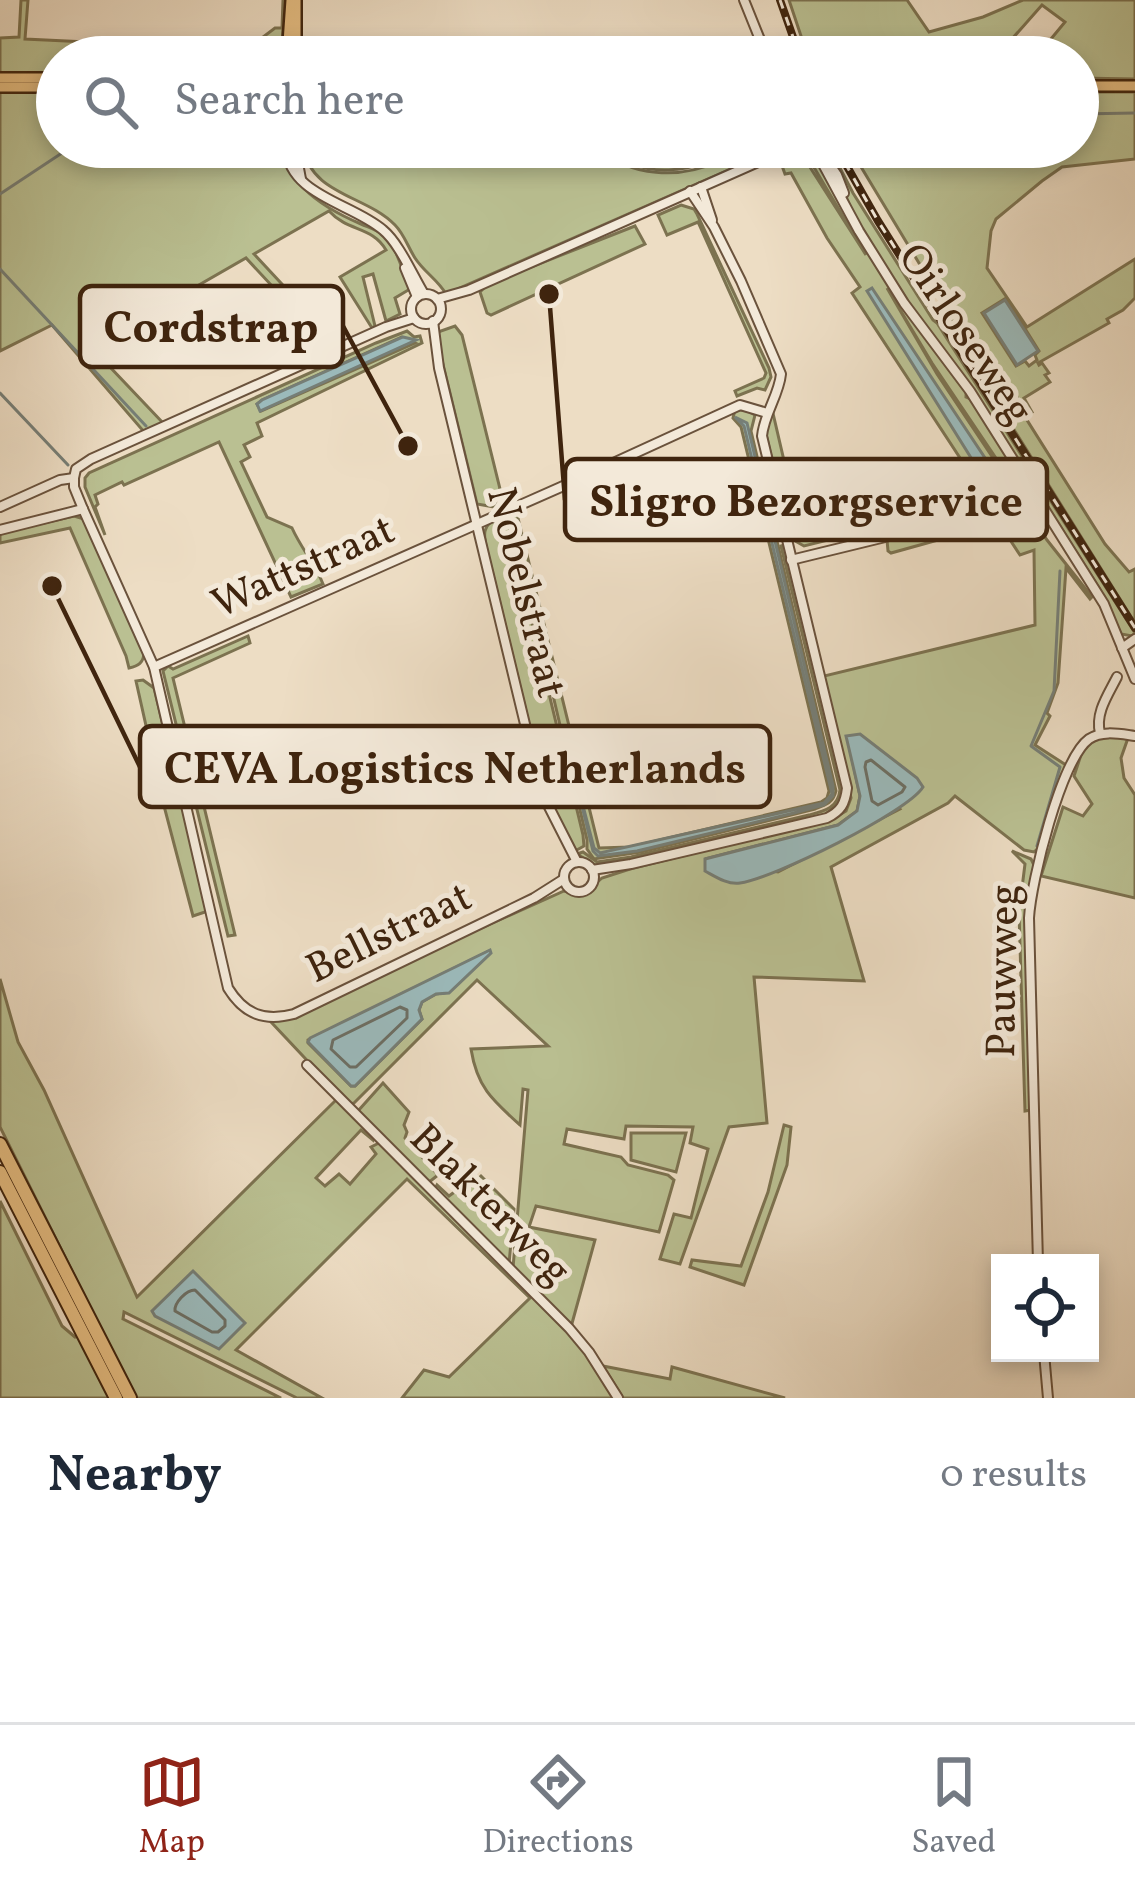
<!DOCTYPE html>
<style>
:root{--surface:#fff;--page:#f6f6f7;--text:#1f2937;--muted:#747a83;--line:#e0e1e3;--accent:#8f2418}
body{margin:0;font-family:Vollkorn,serif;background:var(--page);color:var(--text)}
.controls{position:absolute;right:36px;bottom:36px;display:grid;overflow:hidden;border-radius:0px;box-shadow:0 6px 18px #0003}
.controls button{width:108px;height:108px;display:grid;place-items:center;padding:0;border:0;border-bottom:3px solid var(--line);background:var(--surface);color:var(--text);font:60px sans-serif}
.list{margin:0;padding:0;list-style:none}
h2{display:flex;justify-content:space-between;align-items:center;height:156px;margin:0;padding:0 48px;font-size:51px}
h2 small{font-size:39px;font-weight:400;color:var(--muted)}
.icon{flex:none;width:66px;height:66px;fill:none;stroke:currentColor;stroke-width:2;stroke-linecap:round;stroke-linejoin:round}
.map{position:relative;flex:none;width:1135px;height:1398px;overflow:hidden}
.search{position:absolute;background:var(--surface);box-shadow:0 6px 18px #0003;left:36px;right:36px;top:36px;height:132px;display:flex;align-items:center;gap:30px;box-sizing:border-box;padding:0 42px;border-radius:66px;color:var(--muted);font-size:45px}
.sheet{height:324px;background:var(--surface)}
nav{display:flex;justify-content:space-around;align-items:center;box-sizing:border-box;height:168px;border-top:3px solid var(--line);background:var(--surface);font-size:33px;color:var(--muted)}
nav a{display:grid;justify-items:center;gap:6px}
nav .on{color:var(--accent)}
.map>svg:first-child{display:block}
</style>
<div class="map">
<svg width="1135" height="1398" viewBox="0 0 1135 1398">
<rect width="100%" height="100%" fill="#edddc4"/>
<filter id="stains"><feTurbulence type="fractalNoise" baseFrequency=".00167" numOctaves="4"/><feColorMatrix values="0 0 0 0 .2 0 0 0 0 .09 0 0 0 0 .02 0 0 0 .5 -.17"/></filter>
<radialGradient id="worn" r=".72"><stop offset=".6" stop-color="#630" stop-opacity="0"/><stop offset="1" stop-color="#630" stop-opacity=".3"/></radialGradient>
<g fill="#bac092" stroke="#7c7250" stroke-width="3" fill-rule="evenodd">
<path d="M21,0H28L25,39L108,43L109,40L177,43V40L251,46L275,28H282L283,0H285L281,57H57V75H0V38L19,37Z"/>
<path d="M789,0H907L929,32L983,17L1023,0H1135V79L1078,78V57H1036L1065,22L1042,5L996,57H808Z"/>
<path d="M0,90H57V147H284C286,186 328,210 361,224C370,228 378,230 386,237C398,251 403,273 410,289L395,298L400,314L386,321L373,274L363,277L375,326L372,328L340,277L386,250C372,226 348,232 329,211L254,254L334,340L327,345L246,258L91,347L164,424L145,433L52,325L0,351Z"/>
<path d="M1078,92H1135V159L1062,167L1042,181L996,219L991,231L987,268L1027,327L1135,259V298L1123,310L1107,319L1109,323L1038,363L1039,365L1042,363L1049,373L1045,375L1050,382L1024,398L1032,412L1028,414L1001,373L998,374L1105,544L1129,572L1135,569V623L1003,412L928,278L849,147H1078ZM1006,298L1039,351L1035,355L1037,360L1029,366L1025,361L1016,366L982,313Z"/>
<path d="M303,147H601C628,178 682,179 718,161C726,157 733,149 742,147C754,145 769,147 781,147L446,294C438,280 424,272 415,258C408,247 404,234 395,225C366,195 311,195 303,147Z"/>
<path d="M606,147H639L668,154L699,147H733C696,174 641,181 606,147Z"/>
<path d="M821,147H829L853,193L933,320L937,323L1135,633L1132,636L1121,634L1099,588L998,429L925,328L872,246L856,220L835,171Z"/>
<path d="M798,150L814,156L820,163C862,247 909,318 966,392V397L971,399L1025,482L1018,491L932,363L887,288L937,374L1013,488L995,499L804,546L790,538L766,434L772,409L802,538L808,540L950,507L981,490L852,293L860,287L827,238L791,173L785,174L781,163L794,156L806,161L866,255L809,159Z"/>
<path d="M681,205L694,209L697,214L769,368L771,377L765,390L757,388L737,396L735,391L764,378L766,373L698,222L667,235L658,215Z"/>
<path d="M635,226L645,244L491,315L487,313L480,292L488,284Z"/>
<path d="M455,326L462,335L500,489L494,507L477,504L441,356L438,332Z"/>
<path d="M407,331L414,337L420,336L422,343L257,423L262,436L244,445L250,457L241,462L267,517L292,528C301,548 315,564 323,584L291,597L219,442L124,485L122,482L95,495L98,504L95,507L105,535L85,487V478L89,473L376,343ZM402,337L415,343L261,411L257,404L262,400Z"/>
<path d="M735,410H746L755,415L751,431L836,791C833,803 826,805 815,809L641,852L594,859L587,849V840L512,521L502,516L516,510L599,848L630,847L821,802L827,798L829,791L741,427L733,418Z"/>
<path d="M1021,500L1047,540L1092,597L1090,599L1066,568L1058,683L1047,713L1050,716L1035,745L1066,765L1039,848L1034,852L1024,850L955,796L948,803L831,867L864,981L754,977L767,1123L729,1127L680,1264L660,1259L674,1214L691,1218L708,1149L690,1143L693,1127L626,1126L624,1139L567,1129L564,1144L621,1157L628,1165L668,1175L674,1180L659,1232L536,1206L529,1227L595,1240L571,1327L513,1268L528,1090L523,1089L520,1125C492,1100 477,1087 471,1049L548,1046L477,980L354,1103L349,1105L271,1022L564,891L585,893L602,878L630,869L834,818L846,811L851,798L824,676L1035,625L1034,550L1020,555L999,523L891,553L888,551L887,540ZM847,736L900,809L778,872L705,859L838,825L857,811L860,796ZM489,951L449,992L436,994L422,1002L419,1010L422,1019L355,1086H351L308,1043V1040Z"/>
<path d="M74,516L84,519L144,652C144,663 138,666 129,668L126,656L70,528L0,543V533Z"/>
<path d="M499,517L508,523L583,835L584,846L575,851L545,790L487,550C483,534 482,525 499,517Z"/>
<path d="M784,545L843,789L839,805L824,815L636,860L595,865L577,854L583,852L597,862L631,857L809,815C825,811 838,808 840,790L781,546Z"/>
<path d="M248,636L250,643L173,678L235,935L228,936L163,671L168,666L173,669Z"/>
<path d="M143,680L154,688L208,911L193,916L164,806L136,681Z"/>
<path d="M1097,736L1128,738L1121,758L1124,778L1135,795V898L1041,876L1063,807L1083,816L1092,804L1074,776L1082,752Z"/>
<path d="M1012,851L1031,859L1034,865L1029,901L1032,1110L1025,1111L1019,912L1025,864Z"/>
<path d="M0,979L18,1042L44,1090L137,1297L337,1099L374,1136L373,1140L361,1130L316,1178L325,1186L339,1174L350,1184L376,1154L371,1147L381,1142L563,1325L590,1359L614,1398H402L424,1370L449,1377L530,1298L407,1179L236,1350L322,1398H297L124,1312L123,1319L281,1398H0V1201L62,1326L75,1337L102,1331L0,1127Z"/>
<path d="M383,1083L409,1112L404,1125L407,1132L405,1138L438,1175L428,1183L358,1111Z"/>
<path d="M784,1125L791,1127L787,1165L744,1285L690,1267L692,1260L741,1266L768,1192Z"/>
<path d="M686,1133L676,1172L631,1160V1133Z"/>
<path d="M481,1176L514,1209L509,1264L435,1189L437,1185L449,1196L460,1188L465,1192Z"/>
<path d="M603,1366L670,1379L672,1367L785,1398H623Z"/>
</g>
<g fill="#9bbabb" stroke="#767e76" stroke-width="3">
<path d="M872,288L1003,485L993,493L867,291Z"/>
<path d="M1005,300L1038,351L1017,365L984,313Z"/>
<path d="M403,337L416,340L260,411L257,404L262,400Z"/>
<path d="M735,417L747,423L833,786V796L824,805L794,813L637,851L598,856L593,851L565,737L594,848L600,853L824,803L832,794L744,426Z"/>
<path d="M860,734L917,778L923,787C908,812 772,879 740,883C728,885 716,877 705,871V859L838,825L857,811L860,796L846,736Z"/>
<path d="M490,950L491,953L449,993L436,994L422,1002L419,1010L422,1019L355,1086H351L308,1042L310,1038Z"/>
<path d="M193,1271L245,1323L219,1349L155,1316L152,1311Z"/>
</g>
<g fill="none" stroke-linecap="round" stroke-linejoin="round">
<g stroke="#6d6f64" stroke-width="3">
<path d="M871,760L905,787L902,792L878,805L872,801L865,767L866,762Z"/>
<path d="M400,1007L407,1010V1018L356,1067H350L331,1049L333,1040Z"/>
<path d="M195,1290L225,1320V1326L218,1332H212L175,1311C174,1303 186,1290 195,1290Z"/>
</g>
<g stroke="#767e76" stroke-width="3">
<path d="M1078,114L1135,113"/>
<path d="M0,194L71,147"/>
<path d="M0,269L146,426"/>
<path d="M0,393L68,465"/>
<path d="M1037,846L1060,767L1031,746L1054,691L1060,571"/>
</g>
<g stroke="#6a523c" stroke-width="12">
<g id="minor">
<path d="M744,0L767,57"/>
<path d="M286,147C289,196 352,203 383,230C399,243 413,276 424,294"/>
<path d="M295,147L301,179"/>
<path d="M818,147L837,175L844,193"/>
<path d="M804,148L818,155L859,231L904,303L970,391L1104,604L1135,679"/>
<path d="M701,187L712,220"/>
<path d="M405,268L417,297"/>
<circle cx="426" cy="309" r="15"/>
<path d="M437,299L469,290L774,155L804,148"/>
<path d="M433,321L439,368L538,778L548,805L577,862"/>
<path d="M74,478V487L83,509L154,667L228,988C244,1014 264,1022 294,1014L534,898L564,879"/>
<path d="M74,478L76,469L91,459L386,327L414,318"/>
<path d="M0,507L60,480L74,478"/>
<path d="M0,530L83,509"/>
<path d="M791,560L996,510L1030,488"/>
<path d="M1122,648L1135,639"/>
<path d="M154,667L561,487L740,405L767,413"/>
<path d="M1100,733C1095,713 1108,695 1117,677"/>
<circle cx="579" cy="877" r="15"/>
<path d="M592,870L631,864L827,818C841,811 845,804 847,788L762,436C764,414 779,395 781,374L741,281L714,227L690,191"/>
<path d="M307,1065L569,1328L589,1352L618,1398"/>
<path d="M1038,1263L1029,918C1031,882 1061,759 1089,739C1102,730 1120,734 1135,736"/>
<path d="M1044,1353L1048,1398"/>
</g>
</g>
<g stroke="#3f240e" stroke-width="14">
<g id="major">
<path d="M296,0V57"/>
<path d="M287,57L291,0"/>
<path d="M0,78H57"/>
<path d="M1078,86H1135"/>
<path d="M0,87H57"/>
</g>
</g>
<g stroke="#3f240e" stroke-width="16">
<g id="highway">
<path d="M0,1144L130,1398"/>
<path d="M0,1172L116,1398"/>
</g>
</g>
<use href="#minor" stroke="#f3e9d9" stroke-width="8"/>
<use href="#major" stroke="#e6be82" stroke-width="9"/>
<use href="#highway" stroke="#e6be82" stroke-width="12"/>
<g stroke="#3f240e" stroke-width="8">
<g id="rail">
<path d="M780,0L800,57"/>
<path d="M836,147L878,221L1135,628"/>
</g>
</g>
<use href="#rail" stroke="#f3e9d9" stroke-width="3" stroke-dasharray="9" stroke-linecap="butt"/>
</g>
<g text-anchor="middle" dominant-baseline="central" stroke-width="10" stroke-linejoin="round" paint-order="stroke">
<g font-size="42" fill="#3f240e" stroke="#f3e9d9">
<text transform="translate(964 335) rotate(56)">Oirloseweg</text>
<text transform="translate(304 569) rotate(-24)">Wattstraat</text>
<text transform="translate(524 593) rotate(76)">Nobelstraat</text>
<text transform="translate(390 935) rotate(-26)">Bellstraat</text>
<text transform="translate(1005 971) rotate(-89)">Pauwweg</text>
<text transform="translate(489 1206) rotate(45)">Blakterweg</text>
</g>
</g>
<path fill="none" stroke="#3f240e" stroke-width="4.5" d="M408 446L343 326M549 294L565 500M52 586L140 767"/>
<g fill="#3f240e" stroke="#f3e9d9" stroke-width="4.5">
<circle cx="408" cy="446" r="12"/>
<circle cx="549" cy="294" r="12"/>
<circle cx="52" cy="586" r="12"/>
</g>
<g fill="#f3e9d9" stroke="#3f240e" stroke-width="4.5">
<rect x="80" y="286" width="263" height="81" rx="12"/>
<rect x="565" y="459" width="482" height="81" rx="12"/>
<rect x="140" y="726" width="630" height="81" rx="12"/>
</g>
<g font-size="45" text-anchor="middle" font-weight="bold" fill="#3f240e">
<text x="211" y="342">Cordstrap</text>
<text x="806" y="516">Sligro Bezorgservice</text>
<text x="455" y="783">CEVA Logistics Netherlands</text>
</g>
<rect width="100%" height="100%" filter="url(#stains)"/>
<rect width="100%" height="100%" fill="url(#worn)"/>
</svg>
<div class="controls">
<button><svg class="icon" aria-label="locate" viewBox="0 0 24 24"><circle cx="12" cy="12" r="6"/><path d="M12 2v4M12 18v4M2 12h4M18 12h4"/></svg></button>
</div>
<div class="search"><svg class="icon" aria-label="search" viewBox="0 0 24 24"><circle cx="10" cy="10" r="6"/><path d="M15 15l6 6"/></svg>Search here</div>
</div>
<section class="sheet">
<h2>Nearby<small>0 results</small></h2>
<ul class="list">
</ul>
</section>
<nav>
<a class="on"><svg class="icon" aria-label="map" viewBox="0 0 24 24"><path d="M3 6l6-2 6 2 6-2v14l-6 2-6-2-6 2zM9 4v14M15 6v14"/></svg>Map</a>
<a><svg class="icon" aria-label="directions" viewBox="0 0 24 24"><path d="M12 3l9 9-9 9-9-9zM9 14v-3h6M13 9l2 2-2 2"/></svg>Directions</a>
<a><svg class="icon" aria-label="saved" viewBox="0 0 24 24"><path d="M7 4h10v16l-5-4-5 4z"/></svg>Saved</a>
</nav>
